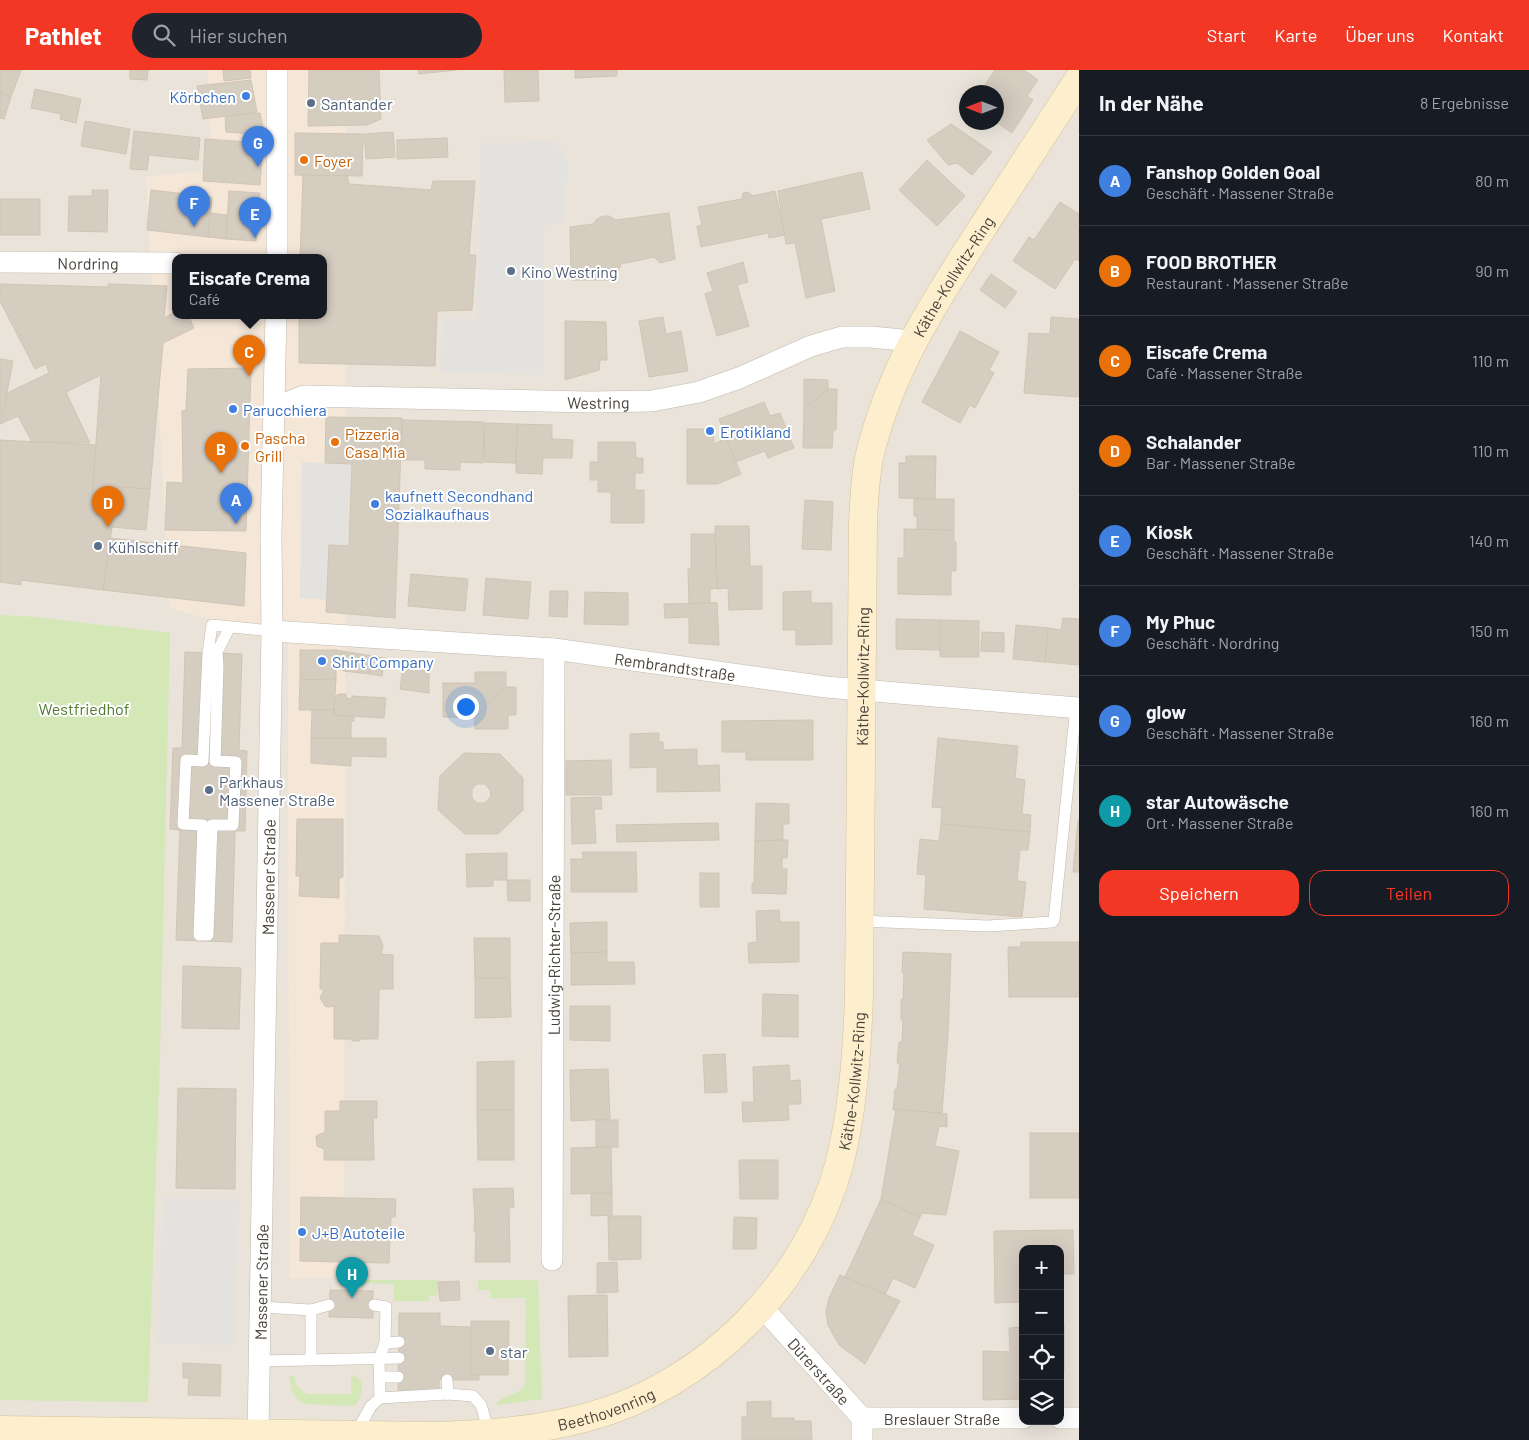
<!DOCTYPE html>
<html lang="de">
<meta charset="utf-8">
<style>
:root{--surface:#171b24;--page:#20242c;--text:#f1f3f6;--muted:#9ea1a6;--line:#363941;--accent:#f23824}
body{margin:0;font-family:Barlow,sans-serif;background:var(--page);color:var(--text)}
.controls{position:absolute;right:15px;bottom:15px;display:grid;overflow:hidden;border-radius:10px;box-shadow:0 5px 20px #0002}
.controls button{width:45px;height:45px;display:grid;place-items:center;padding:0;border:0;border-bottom:1px solid var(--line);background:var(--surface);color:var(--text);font:25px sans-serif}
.compass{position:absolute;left:959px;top:15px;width:45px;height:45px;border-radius:50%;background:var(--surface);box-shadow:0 5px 20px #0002;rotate:270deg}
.you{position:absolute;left:465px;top:636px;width:18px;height:18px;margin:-12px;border:4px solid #fff;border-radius:50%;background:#1a73e8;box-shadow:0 0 0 8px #1a73e833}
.badge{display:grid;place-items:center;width:32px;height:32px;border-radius:50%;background:var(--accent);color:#fff;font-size:16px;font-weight:700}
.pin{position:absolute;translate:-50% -41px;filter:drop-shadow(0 1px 2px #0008)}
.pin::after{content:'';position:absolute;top:26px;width:18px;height:15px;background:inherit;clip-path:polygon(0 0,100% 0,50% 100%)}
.popup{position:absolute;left:172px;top:184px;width:155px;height:65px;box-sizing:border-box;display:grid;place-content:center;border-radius:10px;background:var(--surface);filter:drop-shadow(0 1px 4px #0005);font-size:16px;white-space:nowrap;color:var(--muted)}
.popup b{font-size:19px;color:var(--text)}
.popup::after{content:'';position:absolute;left:50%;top:100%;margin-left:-10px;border:10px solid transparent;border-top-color:var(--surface)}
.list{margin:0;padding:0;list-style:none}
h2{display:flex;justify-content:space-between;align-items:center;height:65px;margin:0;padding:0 20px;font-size:21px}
h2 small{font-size:16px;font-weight:400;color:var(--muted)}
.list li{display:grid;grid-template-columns:32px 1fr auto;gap:15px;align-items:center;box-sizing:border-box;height:90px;padding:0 20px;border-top:1px solid var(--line)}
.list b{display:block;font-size:19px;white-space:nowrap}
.list p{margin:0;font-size:16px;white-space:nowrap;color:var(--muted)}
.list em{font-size:16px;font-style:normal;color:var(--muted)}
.actions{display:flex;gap:10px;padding:15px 20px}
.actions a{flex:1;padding:11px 0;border:1px solid var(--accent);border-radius:15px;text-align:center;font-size:18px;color:var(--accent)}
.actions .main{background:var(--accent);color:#fff}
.icon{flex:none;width:28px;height:28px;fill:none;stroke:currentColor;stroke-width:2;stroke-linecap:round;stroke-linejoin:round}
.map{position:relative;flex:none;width:1079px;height:1370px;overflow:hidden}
header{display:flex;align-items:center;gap:30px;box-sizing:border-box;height:70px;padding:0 25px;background:var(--accent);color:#fff}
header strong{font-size:24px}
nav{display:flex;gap:28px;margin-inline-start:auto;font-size:18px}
.search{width:350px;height:45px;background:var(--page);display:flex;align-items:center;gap:12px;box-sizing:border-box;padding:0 18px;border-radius:28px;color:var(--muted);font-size:19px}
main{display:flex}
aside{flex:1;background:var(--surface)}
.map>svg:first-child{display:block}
</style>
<header>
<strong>Pathlet</strong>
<div class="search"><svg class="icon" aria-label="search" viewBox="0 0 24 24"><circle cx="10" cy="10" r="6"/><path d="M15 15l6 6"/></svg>Hier suchen</div>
<nav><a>Start</a><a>Karte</a><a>Über uns</a><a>Kontakt</a></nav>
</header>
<main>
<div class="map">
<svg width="1079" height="1370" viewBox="0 0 1079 1370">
<rect width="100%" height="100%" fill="#f5f1eb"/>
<path fill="#e9e3d9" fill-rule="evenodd" d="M0,0H1079V1370H0ZM966,22H996V52H966ZM175,187H323V245H175ZM1023,1179H1060V1351H1023Z"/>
<path fill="#f5e7d8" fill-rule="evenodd" d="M208,0H346L344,1207L289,1209L288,572L170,538L146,107L212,100ZM175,187H323V245H175Z"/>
<g fill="#d4e7b6">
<path d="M0,545L36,547L170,563L160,985L148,1332L0,1330Z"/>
<path d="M363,1210H438V1225L429,1226V1231H394V1214L363,1213Z"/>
<path d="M478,1210H538L542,1329L496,1335C502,1324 520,1326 525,1314L526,1228H490V1220H478Z"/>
<path d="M354,1305C367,1312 362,1326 355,1336L304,1334C293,1327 290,1319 290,1307L291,1306H294L297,1317L307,1324H351V1309Z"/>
</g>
<g fill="#e4e2df">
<path d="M553,71L568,89L564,152L543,155V305L440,302L443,248L477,249L481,74Z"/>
<path d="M302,392L352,394L349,476L329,475L327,530L300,528Z"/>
<path d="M163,1128L239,1130L234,1275L158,1273Z"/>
</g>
<g fill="#d6cdc1" stroke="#d1c4b4" fill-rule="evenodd">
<path d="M0,0H21L11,27L0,23Z"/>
<path d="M130,0H148L147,10L130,9Z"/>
<path d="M223,0H250L251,8L224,11Z"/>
<path d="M309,0H379L381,49L367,55L308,56Z"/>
<path d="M418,0H457L419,4Z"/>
<path d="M504,0H538L539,31L505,32Z"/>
<path d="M575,0H617V6L575,8Z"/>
<path d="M995,0H1024L1038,10L1027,26L1033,30L1012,63L996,52L998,32L996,22L981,21Z"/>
<path d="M251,10L257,42L203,49L197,16Z"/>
<path d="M35,19L81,29L76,53L60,49L61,44L31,38Z"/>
<path d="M0,23L11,27L4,49L0,48Z"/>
<path d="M260,43L265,65L226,62L225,46Z"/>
<path d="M85,51L130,59L126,84L81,76Z"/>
<path d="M951,54L992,82L972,105L957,93L948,95L927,70Z"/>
<path d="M134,61L200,68L198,90L149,85L147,100L130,99Z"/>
<path d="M393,62L395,87L366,89L364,64Z"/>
<path d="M295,63L363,64L362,106L295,105Z"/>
<path d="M447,68L448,87L397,89V70Z"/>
<path d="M205,69L263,73L260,115L203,111Z"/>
<path d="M927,90L965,126L937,156L899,120Z"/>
<path d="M862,102L870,139L821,149L835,221L806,228L795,173L786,174L778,121Z"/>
<path d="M303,105L347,106L349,114L431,120L433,111H475L469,185H476L472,240L437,241L435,296L299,293V245H323V187H300Z"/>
<path d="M92,120H108L107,162L68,161L69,126H92Z"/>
<path d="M151,120L212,127L208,167L147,160Z"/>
<path d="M229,121L260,123L256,171L226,169Z"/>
<path d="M775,121L785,165L769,168L768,163L701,177L697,156L702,155L698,137L742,129L743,123L748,122L753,126Z"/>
<rect x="0" y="129" width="40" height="36"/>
<path d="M1060,132L1079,144V191L1075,189L1055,219L1013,191L1029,167L1034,170Z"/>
<path d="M210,143L227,145L226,169L208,167Z"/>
<path d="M669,143L675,189L660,193L654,187L621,194L616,206L607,210H571L570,157L593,154L597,149L603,146H609L616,150Z"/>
<path d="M743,192L748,212L737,215L749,256L717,266L705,224L713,221L707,203Z"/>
<path d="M991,204L1017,222L1005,238L980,220Z"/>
<path d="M0,214L108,217V214L167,216L164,248L175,242V245H188L194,258L163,273L150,419L118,417L117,428L92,426L101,305L66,322L90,373L32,372L18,346L0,354V343L3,344L7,323L49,303L46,294L35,299L0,231Z"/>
<path d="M663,247L666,264L681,261L688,301L649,307L639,251Z"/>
<path d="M1051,247L1079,249V327L1024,323L1029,263L1050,264Z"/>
<path d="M565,251L606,252L607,290H600L599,300L565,310Z"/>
<path d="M960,261L999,282L989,300L994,303L975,338L970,335L960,353L922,332Z"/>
<path d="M0,289L13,291L3,344L0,343Z"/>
<path d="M251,298L246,461L165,460L167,412L183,413L182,341L186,340L188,299Z"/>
<path d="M804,309L828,310V319L804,339Z"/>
<path d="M828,319H837L836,360H833L832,378H803L804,339Z"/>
<path d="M764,332L770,346L780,343L794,378L768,388L765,381L735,392L719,349Z"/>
<path d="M326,347L402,348L395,548L326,542L329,475L349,476L352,394L325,393Z"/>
<path d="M402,350L484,352L483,393L460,392V400L425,399V390H402Z"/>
<path d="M485,353L517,354L516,393L484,392Z"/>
<path d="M517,354L552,355V369L573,370L572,388H543L542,404L516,403Z"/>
<path d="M687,359H713L714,374L726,368L741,404L717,414H687Z"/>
<path d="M0,370L96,375L92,426L117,428L118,417L150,419L146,460L112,457L103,520L21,510V515L0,512Z"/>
<path d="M598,372H635L636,388H643V403H635V420H644V453H611V422H598V410H590V392H598Z"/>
<path d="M906,386H936L935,429L899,428V393H906Z"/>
<path d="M914,429H954V460H917V446H914Z"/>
<path d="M805,430L833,432L831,480L802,479Z"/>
<path d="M715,456H749L750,496H762V539L729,540L728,518L717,519Z"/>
<path d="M904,459L954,460V472H956V501H951V525L898,524V488H904Z"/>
<path d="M691,464H715L717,518L710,519V533H717L689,534L688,499H691Z"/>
<path d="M110,468L246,483L244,536L103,520Z"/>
<path d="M411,504L468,509L465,541L408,536Z"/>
<path d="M486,508L531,512L528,549L483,545Z"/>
<path d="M550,521H568L567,547L549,546Z"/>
<path d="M811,521V533H832V574L796,575V560H783V522Z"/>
<path d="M585,522L628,523V555L584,554Z"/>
<path d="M717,533L719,575L689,573V547L665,548L664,534Z"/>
<path d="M1063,548L1079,549V595L1045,592L1048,558L1061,560Z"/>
<path d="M896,549L940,550V580L896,579Z"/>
<path d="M940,550L979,551V587H940Z"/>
<path d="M1016,555L1048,558L1045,592L1013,589Z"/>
<path d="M982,562L1004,563V582L981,581Z"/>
<path d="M300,580H336V609L300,610Z"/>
<path d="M336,580L372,586L369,604L344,601L337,596Z"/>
<path d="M185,582L242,584L239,680L247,681L245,761H235L232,872L176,870L180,760L170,759L173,678H182Z"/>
<path d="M372,586L385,588L382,606L369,604Z"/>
<path d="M403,597L429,601V623L400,619Z"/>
<path d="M475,602H506V617L475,648L443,647V613H475Z"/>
<path d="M336,609L334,640H299L300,610Z"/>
<path d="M506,617H516V645H508V659H475V648Z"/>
<path d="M338,624H346V628L352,629V626L386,628L384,648L334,645L335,627Z"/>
<path d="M312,640H334V645L354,647V651H351V668H311Z"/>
<path d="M813,650V690H746V682H722V651Z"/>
<path d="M659,663V672H663V680L697,679V696L719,695L720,721L657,722V697L630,698V664Z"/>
<path d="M311,668H386V687L351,686V696L311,693Z"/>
<path d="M938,668L1018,676L1015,708L1025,710L1022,744L1031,745L1030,762L941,754L942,738L932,737Z"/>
<path d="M464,683L500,684L523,708V740L498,764H465L438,740L440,706ZM477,714H485L490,720L491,726L485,733H477L472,728V719Z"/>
<path d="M611,690L612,725H566V691Z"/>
<path d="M601,727L602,739H594L596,773L572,774L571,728Z"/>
<path d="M756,733L789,734V754H783V770L755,771Z"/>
<path d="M297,749H343V807L339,808V828L299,826L300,806H296Z"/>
<path d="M1078,750H1079V802H1073Z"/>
<path d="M718,753L719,770L617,772L616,755Z"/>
<path d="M941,754L1030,762L1028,780H1020L1017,811L1026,812L1022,847L924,839L926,805L917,804L920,769L939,771Z"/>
<path d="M783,770H788L787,788H782V799H787L786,824L752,823V813L754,814L755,771Z"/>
<path d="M582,782H636L637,822H571V789H583Z"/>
<path d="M507,783V810H493V816L467,817L466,784Z"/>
<rect x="700" y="803" width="19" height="34"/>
<path d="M507,810H530V831H508Z"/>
<path d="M779,840L780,852H799V892L749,893L748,873L757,872L756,841Z"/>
<path d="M607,852V882L571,883L570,853Z"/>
<path d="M339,865L379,866L383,876L381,884L393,885V919H379L378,969H361L359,971H353L350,969H334V936L329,937L325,936L320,928L323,922V919H320L321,873H339Z"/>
<path d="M474,868H510V908H475Z"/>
<path d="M1021,872H1079V927H1009L1008,877H1021Z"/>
<path d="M607,882V892H634L635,914L571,915V883Z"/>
<path d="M903,882L951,884L948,964L942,1043L893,1040L895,1019L897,1020L900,993H897L899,972H902L903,950H901V929L903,930L904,903H902Z"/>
<path d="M183,896L241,898L239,959L182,958Z"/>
<path d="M475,908H510L511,947L475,948Z"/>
<path d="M763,924L798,925V967L762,966Z"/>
<path d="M570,936H610V971L570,970Z"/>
<path d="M725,984L727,1022L705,1023L703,985Z"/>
<path d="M514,991V1040H477V992Z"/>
<path d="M789,995L790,1011L800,1010L801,1034H788L789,1050L743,1052L742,1032H754L753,997Z"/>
<path d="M608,999L610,1049L571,1051L570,1000Z"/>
<path d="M178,1018L236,1019L235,1119L176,1118Z"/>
<path d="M340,1031H377V1048H373L374,1090H324V1079L317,1076L316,1066L325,1062V1041H340Z"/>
<path d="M896,1039L947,1044V1057L939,1056L935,1076L959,1081L946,1145L922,1143L920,1147L881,1129Z"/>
<path d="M477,1040H514V1090H478Z"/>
<rect x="596" y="1050" width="22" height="27"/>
<rect x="1030" y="1063" width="49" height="65"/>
<path d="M611,1077L612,1123L571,1124V1078Z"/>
<path d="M739,1090H778V1129H740Z"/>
<path d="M513,1118L514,1137L509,1138L510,1192H475L476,1161H474L475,1149L473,1119Z"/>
<path d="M591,1123H612V1145L591,1146Z"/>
<path d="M301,1127L396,1129L395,1147H391L389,1193L300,1191Z"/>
<path d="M881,1129L920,1147L912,1165L934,1175L915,1218L893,1208L885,1225L845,1207Z"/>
<path d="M608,1146H641V1189L609,1190Z"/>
<path d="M734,1147L757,1148L756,1179H733Z"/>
<path d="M1073,1160L1074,1204H1060V1179H1023V1232L995,1233L994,1161Z"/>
<path d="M617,1192L618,1222L597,1223V1193Z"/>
<path d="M840,1205L900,1231L865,1294L839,1275L828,1255L826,1242L829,1228Z"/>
<path d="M459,1211L460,1230L440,1231L438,1212Z"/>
<path d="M330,1220L373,1221V1248L329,1247Z"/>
<path d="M607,1225L608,1286L569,1287L568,1226Z"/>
<path d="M399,1243H440V1256L471,1257V1305H479V1310H439V1323H398Z"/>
<path d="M471,1251H509L508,1305H471Z"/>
<path d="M1060,1256H1064V1300L1060,1301Z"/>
<path d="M1023,1257V1329L983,1330V1281L1010,1282L1009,1258Z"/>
<path d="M183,1293L221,1295L220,1326L188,1325L189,1308H183Z"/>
<path d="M771,1331V1348H794V1351H811L812,1370H742V1347H747V1332Z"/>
</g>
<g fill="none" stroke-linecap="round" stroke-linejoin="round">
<g stroke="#c0b9ae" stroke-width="12">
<g id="lane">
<path d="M230,557L217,582L218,597L215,691L236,692L233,755H212L208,865H199L203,755L183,754L186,690L203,691L208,583L212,555L272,561"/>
<path d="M859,851L988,856L1052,852L1054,850L1076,637"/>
<path d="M374,1235L386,1237L385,1273"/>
<path d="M261,1237L311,1240V1289"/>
<path d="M311,1240L329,1235"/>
<path d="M399,1272L385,1273L379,1289L380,1328L448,1324L473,1326L481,1335L489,1362"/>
<path d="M260,1291L399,1288"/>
<path d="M380,1307H398"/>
<path d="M447,1310L448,1324"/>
<path d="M356,1363L371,1336L380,1328"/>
</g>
</g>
<g stroke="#c0b9ae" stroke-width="22">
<g id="street">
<path d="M277,187V0"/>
<path id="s1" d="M0,192L175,193"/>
<path id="s2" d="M274,341L289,332L304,326L589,332L652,331L699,322L739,308L811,276L842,267H871L912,271"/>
<path id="s3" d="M272,561L554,579L826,617L1079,638"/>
<path id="s4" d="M552,1190L554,579"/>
<path id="s5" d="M762,1237L862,1348V1370"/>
<path id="s6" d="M862,1348H1023"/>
<path d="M1060,1348H1079"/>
<path id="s7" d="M258,1363L272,561L271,465L276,245"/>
</g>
</g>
<g stroke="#d3c29c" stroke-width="29">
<g id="secondary">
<path id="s8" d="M0,1360L435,1366C487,1364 538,1361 588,1347C707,1315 807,1213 839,1095C853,1040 857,983 859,926L863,452C864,431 865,409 869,388C889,301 936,229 984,155C1016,106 1047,58 1079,9"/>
</g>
</g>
<use href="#lane" stroke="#fff" stroke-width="11"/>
<use href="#street" stroke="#fff" stroke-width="21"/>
<use href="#secondary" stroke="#fdefcd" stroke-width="28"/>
</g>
<g fill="#3f7fe0" stroke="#fff" stroke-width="2">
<circle cx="246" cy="26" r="5"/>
<circle cx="233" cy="339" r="5"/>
<circle cx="710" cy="361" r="5"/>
<circle cx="375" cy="434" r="5"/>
<circle cx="322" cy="591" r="5"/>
<circle cx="302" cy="1162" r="5"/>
</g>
<g fill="#5c6f8a" stroke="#fff" stroke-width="2">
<circle cx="311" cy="33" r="5"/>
<circle cx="511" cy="201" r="5"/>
<circle cx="98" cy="476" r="5"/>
<circle cx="209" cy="720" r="5"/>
<circle cx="490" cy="1281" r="5"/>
</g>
<g fill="#e8710a" stroke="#fff" stroke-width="2">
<circle cx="304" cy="90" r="5"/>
<circle cx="335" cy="372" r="5"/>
<circle cx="245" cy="376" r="5"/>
</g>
<g text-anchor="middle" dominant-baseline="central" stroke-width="4" stroke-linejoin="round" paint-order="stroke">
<g font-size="16" fill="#366cbe" stroke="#fff" text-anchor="start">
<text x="236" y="26" text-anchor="end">Körbchen</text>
<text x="243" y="339">Parucchiera</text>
<text x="720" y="361">Erotikland</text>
<text x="385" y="425">kaufnett Secondhand<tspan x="385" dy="18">Sozialkaufhaus</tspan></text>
<text x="332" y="591">Shirt Company</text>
<text x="312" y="1162">J+B Autoteile</text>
</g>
<g font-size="16" fill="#4e5e75" stroke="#fff" text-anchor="start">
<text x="321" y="33">Santander</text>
<text x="521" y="201">Kino Westring</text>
<text x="108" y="476">Kühlschiff</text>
<text x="219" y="711">Parkhaus<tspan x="219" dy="18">Massener Straße</tspan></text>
<text x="500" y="1281">star</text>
</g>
<g font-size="16" fill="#c56008" stroke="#fff" text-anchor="start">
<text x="314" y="90">Foyer</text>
<text x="345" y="363">Pizzeria<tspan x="345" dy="18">Casa Mia</tspan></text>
<text x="255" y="367">Pascha<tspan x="255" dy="18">Grill</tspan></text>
</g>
<g font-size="16" fill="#494239" stroke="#fff">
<text stroke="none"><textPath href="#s1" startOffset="88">Nordring</textPath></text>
<text stroke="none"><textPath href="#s8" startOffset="1871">Käthe-Kollwitz-Ring</textPath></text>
<text stroke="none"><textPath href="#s2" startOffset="328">Westring</textPath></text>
<text stroke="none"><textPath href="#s3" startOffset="405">Rembrandtstraße</textPath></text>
<text stroke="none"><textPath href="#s8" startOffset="1451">Käthe-Kollwitz-Ring</textPath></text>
<text stroke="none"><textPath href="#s7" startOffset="556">Massener Straße</textPath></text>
<text stroke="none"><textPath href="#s4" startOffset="305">Ludwig-Richter-Straße</textPath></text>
<text stroke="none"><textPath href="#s8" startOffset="1046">Käthe-Kollwitz-Ring</textPath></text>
<text stroke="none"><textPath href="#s7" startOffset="151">Massener Straße</textPath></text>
<text stroke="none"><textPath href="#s5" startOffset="86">Dürerstraße</textPath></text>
<text stroke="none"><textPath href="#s8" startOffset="609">Beethovenring</textPath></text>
<text stroke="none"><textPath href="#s6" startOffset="80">Breslauer Straße</textPath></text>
</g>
<g font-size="16" fill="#4e7a2d" stroke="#fff">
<text x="84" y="638">Westfriedhof</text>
</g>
</g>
</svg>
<div class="controls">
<button>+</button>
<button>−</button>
<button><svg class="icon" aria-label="locate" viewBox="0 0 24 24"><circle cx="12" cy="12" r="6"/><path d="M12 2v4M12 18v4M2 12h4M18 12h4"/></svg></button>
<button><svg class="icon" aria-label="layers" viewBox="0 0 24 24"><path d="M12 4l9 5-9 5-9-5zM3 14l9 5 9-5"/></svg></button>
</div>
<svg class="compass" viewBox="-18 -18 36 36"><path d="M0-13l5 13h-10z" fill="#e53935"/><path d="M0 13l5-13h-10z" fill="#9ea1a6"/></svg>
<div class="you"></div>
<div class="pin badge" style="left:236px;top:454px;background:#3f7fe0">A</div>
<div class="pin badge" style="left:221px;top:403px;background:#e8710a">B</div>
<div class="pin badge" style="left:249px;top:306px;background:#e8710a">C</div>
<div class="popup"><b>Eiscafe Crema</b>Café</div>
<div class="pin badge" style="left:108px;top:457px;background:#e8710a">D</div>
<div class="pin badge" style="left:255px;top:168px;background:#3f7fe0">E</div>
<div class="pin badge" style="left:194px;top:157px;background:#3f7fe0">F</div>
<div class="pin badge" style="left:258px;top:97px;background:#3f7fe0">G</div>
<div class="pin badge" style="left:352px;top:1228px;background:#0f9aa8">H</div>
</div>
<aside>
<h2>In der Nähe<small>8 Ergebnisse</small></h2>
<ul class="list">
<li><span class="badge" style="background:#3f7fe0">A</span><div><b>Fanshop Golden Goal</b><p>Geschäft · Massener Straße</p></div><em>80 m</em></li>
<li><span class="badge" style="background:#e8710a">B</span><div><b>FOOD BROTHER</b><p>Restaurant · Massener Straße</p></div><em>90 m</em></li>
<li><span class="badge" style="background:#e8710a">C</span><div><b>Eiscafe Crema</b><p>Café · Massener Straße</p></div><em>110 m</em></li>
<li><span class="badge" style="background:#e8710a">D</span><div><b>Schalander</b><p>Bar · Massener Straße</p></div><em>110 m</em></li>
<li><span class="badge" style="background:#3f7fe0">E</span><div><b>Kiosk</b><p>Geschäft · Massener Straße</p></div><em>140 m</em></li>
<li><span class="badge" style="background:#3f7fe0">F</span><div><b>My Phuc</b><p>Geschäft · Nordring</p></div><em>150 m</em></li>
<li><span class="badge" style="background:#3f7fe0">G</span><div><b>glow</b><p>Geschäft · Massener Straße</p></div><em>160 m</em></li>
<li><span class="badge" style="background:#0f9aa8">H</span><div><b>star Autowäsche</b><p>Ort · Massener Straße</p></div><em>160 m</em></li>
</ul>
<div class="actions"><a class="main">Speichern</a><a>Teilen</a></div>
</aside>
</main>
